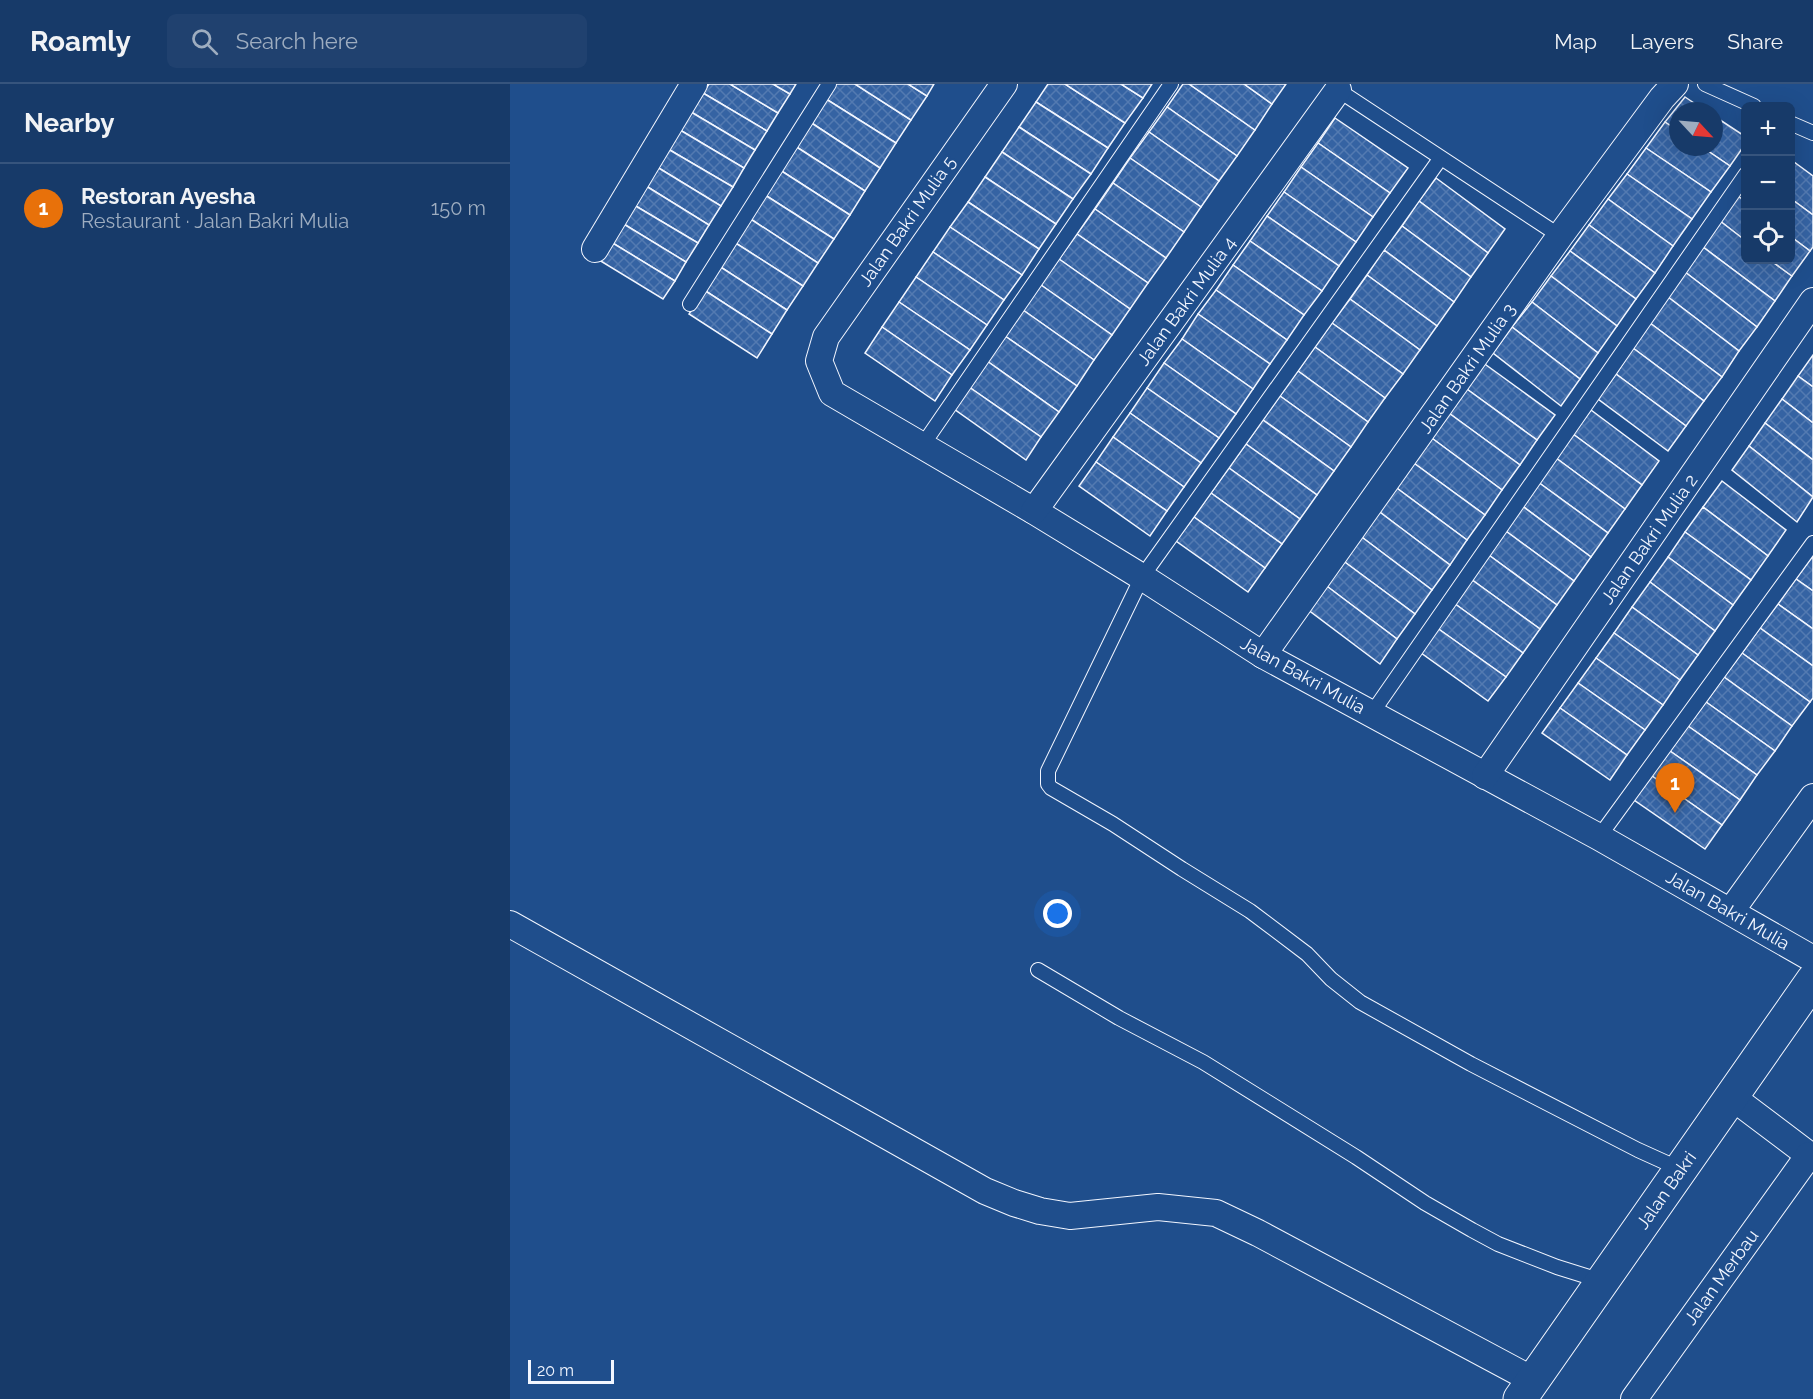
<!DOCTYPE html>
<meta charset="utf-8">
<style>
:root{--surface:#173a69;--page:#20416f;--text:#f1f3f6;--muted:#9eadc0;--line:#36547d;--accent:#d6ab8b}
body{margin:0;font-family:Raleway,sans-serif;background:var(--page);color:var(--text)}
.controls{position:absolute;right:18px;top:18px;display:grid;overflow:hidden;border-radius:9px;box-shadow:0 6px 24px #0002}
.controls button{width:54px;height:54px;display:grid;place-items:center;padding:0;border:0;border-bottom:2px solid var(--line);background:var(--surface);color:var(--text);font:30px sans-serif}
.compass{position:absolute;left:1159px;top:18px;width:54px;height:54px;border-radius:50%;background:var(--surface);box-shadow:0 6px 24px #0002;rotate:116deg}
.scale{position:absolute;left:18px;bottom:15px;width:86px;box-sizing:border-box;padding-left:6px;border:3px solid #f2f6ff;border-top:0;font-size:16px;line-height:21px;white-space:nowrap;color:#f2f6ff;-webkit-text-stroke:4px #1f4e8c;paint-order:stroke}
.you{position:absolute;left:548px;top:830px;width:21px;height:21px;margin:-15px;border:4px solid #fff;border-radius:50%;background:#1a73e8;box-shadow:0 0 0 9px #1a73e833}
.badge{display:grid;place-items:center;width:39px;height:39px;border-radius:50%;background:var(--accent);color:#fff;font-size:20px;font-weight:700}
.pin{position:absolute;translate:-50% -50px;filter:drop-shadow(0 2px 3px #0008)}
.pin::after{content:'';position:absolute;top:32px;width:21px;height:18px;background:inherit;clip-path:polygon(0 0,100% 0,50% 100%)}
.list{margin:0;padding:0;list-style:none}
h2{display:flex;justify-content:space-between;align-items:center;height:78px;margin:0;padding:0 24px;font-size:26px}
h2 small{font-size:20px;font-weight:400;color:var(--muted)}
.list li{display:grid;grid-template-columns:39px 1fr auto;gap:18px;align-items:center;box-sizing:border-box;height:90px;padding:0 24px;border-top:2px solid var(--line)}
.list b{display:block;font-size:22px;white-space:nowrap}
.list p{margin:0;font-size:20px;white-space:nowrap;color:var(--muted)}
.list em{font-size:20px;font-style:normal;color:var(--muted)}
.icon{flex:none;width:33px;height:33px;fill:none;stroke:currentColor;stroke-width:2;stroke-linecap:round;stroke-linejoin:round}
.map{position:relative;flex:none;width:1303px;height:1315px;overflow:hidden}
header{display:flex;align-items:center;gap:36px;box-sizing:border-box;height:84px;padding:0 30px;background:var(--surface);border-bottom:2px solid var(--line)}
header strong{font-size:28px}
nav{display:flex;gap:33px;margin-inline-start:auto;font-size:21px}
.search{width:420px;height:54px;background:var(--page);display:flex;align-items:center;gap:15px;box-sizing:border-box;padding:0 21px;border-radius:9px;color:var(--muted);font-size:22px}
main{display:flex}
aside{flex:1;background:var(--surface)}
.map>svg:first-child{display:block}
</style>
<header>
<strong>Roamly</strong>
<div class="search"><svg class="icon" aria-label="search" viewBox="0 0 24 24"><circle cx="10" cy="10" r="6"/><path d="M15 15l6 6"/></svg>Search here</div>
<nav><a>Map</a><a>Layers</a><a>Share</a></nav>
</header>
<main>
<aside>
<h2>Nearby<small></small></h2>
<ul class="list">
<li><span class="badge" style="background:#e8710a">1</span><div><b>Restoran Ayesha</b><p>Restaurant · Jalan Bakri Mulia</p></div><em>150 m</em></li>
</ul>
</aside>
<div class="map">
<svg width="1303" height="1315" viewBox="0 0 1303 1315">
<defs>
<pattern id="building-cross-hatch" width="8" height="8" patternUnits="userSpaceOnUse" patternTransform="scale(1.5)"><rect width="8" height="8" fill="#3563a3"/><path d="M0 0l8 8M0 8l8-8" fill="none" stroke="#537ab1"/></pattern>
</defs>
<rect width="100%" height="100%" fill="#1f4e8c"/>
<g fill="url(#building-cross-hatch)" stroke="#f2f6ff" stroke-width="1.5">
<path d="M199,0H220L268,29L257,47L193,9Z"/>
<path d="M220,0H263L280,10L268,29Z"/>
<path d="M263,0H286L280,10Z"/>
<path d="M325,0H345L401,36L386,59L316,15Z"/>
<path d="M345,0H398L417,12L401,36Z"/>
<path d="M398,0H424L417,12Z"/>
<path d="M538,0H555L615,39L598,64L526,18Z"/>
<path d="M555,0H611L633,14L615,39Z"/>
<path d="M611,0H642L633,14Z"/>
<path d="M673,0H679L745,46L727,72L657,23Z"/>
<path d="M679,0H734L762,20L745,46Z"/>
<path d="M734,0H776L762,20Z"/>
<path d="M193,9L257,47L245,66L181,28Z"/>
<path d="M1175,13L1196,27H1168V47L1155,38Z"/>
<path d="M316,15L386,59L370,84L300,38Z"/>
<path d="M526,18L598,64L581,90L509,43Z"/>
<path d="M657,23L727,72L709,97L639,48Z"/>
<path d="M181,28L245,66L234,84L170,46Z"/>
<path d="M1204,32L1236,53V59L1220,82L1192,63H1204Z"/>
<path d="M825,34L898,84L880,109L808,59Z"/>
<path d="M300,38L370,84L355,107L285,62Z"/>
<path d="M1155,38L1168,47V63H1192L1220,82L1201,108L1136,64Z"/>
<path d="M509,43L581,90L563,115L492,68Z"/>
<path d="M170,46L234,84L223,103L158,65Z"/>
<path d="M639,48L709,97L691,123L620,74Z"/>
<path d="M808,59L880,109L863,133L791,83Z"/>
<path d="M285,62L355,107L340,131L270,86Z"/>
<path d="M1136,64L1201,108L1182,135L1117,90Z"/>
<path d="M158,65L223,103L211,122L147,83Z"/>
<path d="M492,68L563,115L546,140L475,93Z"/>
<path d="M620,74L691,123L674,148L603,99Z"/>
<path d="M1280,75L1303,92V131L1280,114Z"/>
<path d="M147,83L211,122L199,141L136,102Z"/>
<path d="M791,83L863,133L846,158L774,108Z"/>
<path d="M270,86L340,131L324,155L255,111Z"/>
<path d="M1117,90L1182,135L1163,162L1098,115Z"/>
<path d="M475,93L546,140L529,165L458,118Z"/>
<path d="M926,94L995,145L978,169L909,117Z"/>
<path d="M603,99L674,148L656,174L585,125Z"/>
<path d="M136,102L199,141L188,159L124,121Z"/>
<path d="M774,108L846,158L829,182L757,132Z"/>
<path d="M255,111L324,155L308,179L239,134Z"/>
<path d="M1228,112L1236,118V157L1210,137Z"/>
<path d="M1280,114L1303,131V163L1300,167L1280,152Z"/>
<path d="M1098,115L1163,162L1145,189L1079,141Z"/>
<path d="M909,117L978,169L961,193L892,142Z"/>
<path d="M458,118L529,165L512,191L440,143Z"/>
<path d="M124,121L188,159L176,178L112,139Z"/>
<path d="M585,125L656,174L638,199L567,150Z"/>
<path d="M757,132L829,182L812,207L740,157Z"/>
<path d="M239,134L308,179L293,202L224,158Z"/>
<path d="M1210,137L1236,157V176H1260L1282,192L1265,217L1193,163Z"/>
<path d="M112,139L176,178L165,197L101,158Z"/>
<path d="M1079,141L1145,189L1126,215L1060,167Z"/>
<path d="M892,142L961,193L944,218L874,166Z"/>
<path d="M440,143L512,191L494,216L423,168Z"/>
<path d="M567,150L638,199L620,225L549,175Z"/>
<path d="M1280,152L1300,167L1282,192L1260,176H1280Z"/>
<path d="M740,157L812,207L794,231L723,181Z"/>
<path d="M101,158L165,197L153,215L89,176Z"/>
<path d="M224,158L293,202L277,226L209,182Z"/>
<path d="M1193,163L1265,217L1247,243L1175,188Z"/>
<path d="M874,166L944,218L927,242L857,191Z"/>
<path d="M1060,167L1126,215L1107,242L1041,192Z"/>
<path d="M423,168L494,216L477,241L406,193Z"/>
<path d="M549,175L620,225L602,251L531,201Z"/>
<path d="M723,181L794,231L777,256L706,206Z"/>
<path d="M209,182L277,226L262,250L194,206Z"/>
<path d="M1175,188L1247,243L1229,267L1158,213Z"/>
<path d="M857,191L927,242L910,266L840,215Z"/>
<path d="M1041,192L1107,242L1088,269L1022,218Z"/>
<path d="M406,193L477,241L460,266L389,218Z"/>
<path d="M531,201L602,251L584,276L513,226Z"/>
<path d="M194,206L262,250L247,274L179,230Z"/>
<path d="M706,206L777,256L760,280L688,230Z"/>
<path d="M1158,213L1229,267L1212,293L1140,239Z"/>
<path d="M840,215L910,266L893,290L822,239Z"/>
<path d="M389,218L460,266L442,291L372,243Z"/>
<path d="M1022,218L1088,269L1070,295L1002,243Z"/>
<path d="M513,226L584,276L567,302L495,252Z"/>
<path d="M688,230L760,280L743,305L672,255Z"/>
<path d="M822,239L893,290L875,314L805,263Z"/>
<path d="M1140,239L1212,293L1194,317L1123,264Z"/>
<path d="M372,243L442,291L425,317L355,269Z"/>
<path d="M1002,243L1070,295L1051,322L983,269Z"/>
<path d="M495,252L567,302L549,328L477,277Z"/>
<path d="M672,255L743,305L726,330L654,279Z"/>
<path d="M805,263L875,314L858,338L788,287Z"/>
<path d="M1123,264L1194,317L1176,342L1106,290Z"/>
<path d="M1303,271V303L1288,292Z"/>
<path d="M477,277L549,328L531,353L459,303Z"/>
<path d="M972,278L1045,331L1027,356L954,303Z"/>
<path d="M654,279L726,330L709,354L637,304Z"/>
<path d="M788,287L858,338L841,363L770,312Z"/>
<path d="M1106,290L1176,342L1158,367L1088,315Z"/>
<path d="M1288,292L1303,303V339L1272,315Z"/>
<path d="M459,303L531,353L516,376L444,325Z"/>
<path d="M954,303L1027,356L1010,381L936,327Z"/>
<path d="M637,304L709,354L691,379L620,329Z"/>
<path d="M770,312L841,363L824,387L753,336Z"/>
<path d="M1272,315L1303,339V376L1255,339Z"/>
<path d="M1081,326L1149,377L1132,401L1063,350Z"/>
<path d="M936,327L1010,381L992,406L919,352Z"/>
<path d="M620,329L691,379L674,403L603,353Z"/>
<path d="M753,336L824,387L807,411L736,360Z"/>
<path d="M1255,339L1303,376V413L1239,362Z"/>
<path d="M1063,350L1132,401L1115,425L1046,374Z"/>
<path d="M919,352L992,406L975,431L901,377Z"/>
<path d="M603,353L674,403L657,427L586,378Z"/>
<path d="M736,360L807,411L790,435L719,384Z"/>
<path d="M1239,362L1303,413L1287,438L1222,386Z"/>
<path d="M1046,374L1115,425L1098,449L1028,398Z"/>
<path d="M901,377L975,431L957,456L884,402Z"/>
<path d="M586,378L657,427L640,452L569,402Z"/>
<path d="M719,384L790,435L772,460L701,409Z"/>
<path d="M1212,397L1276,446L1258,472L1193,423Z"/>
<path d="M1028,398L1098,449L1081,473L1011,421Z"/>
<path d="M884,402L957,456L940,481L867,426Z"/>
<path d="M701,409L772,460L755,484L684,433Z"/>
<path d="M1011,421L1081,473L1064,497L993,445Z"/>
<path d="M1193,423L1258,472L1241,496L1175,448Z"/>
<path d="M867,426L940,481L922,506L849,451Z"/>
<path d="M684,433L755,484L738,508L666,457Z"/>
<path d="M993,445L1064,497L1047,521L976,469Z"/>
<path d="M1175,448L1241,496L1223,521L1158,473Z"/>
<path d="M849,451L922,506L905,530L832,476Z"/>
<path d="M976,469L1047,521L1030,545L958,493Z"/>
<path d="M1303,472V507L1286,495Z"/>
<path d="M1158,473L1223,521L1205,547L1140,498Z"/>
<path d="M832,476L905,530L887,555L814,500Z"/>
<path d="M958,493L1030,545L1013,569L941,517Z"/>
<path d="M1286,495L1303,507V545L1268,520Z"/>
<path d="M1140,498L1205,547L1188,571L1122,523Z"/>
<path d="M814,500L887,555L870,580L797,525Z"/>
<path d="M941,517L1013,569L996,593L923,541Z"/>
<path d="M1268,520L1303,545V582L1250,544Z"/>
<path d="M1122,523L1188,571L1170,596L1104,549Z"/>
<path d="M923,541L996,593L978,617L907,566Z"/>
<path d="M1250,544L1303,582V614L1300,618L1232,569Z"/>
<path d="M1104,549L1170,596L1153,621L1086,574Z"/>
<path d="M1232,569L1300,618L1282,642L1214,593Z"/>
<path d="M1086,574L1153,621L1135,646L1068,599Z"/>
<path d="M1214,593L1282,642L1265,667L1196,618Z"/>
<path d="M1068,599L1135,646L1117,671L1050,624Z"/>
<path d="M1196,618L1265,667L1247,691L1178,642Z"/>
<path d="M1050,624L1117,671L1100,696L1032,649Z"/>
<path d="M1178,642L1247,691L1230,716L1160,667Z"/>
<path d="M1160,667L1230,716L1212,741L1142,692Z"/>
<path d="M1142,692L1212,741L1195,765L1124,716Z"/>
</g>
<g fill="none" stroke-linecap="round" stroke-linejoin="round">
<g stroke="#f2f6ff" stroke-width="16">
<g id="lane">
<path d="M1195,0L1244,22"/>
<path d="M825,4L1050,152"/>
<path d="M1280,39L1303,49"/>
<path d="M930,75L632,493L538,687V700L541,704L603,740L672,785L740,827L797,870L821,895L850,918L961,980L1128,1066L1170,1085"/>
<path d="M180,220L319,0"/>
<path d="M412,362L661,0"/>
<path d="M862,629L1236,90"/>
<path d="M1089,753L1303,459"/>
<path d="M528,886L609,934L693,978L846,1073L915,1119L962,1146L988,1160L1047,1183L1092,1197"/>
</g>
</g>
<g stroke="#f2f6ff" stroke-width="28">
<g id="street">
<path d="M494,0L316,253L309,277L322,309L524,427L632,493L753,571L1089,753L1303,875"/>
<path d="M85,165L184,0"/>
<path d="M524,427L828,6"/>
<path d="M753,571L1050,152L1152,14L1165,0"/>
<path d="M975,692L1303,217"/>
<path d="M1221,827L1303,713"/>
<path d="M0,840L475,1107L504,1119L530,1127L560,1132L648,1123L706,1129L748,1149L1023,1296"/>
<path d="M1222,1013L1303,1074"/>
<path d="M1124,1315L1299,1071"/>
</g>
</g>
<g stroke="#f2f6ff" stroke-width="35">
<path id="primary" d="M1010,1315L1303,896"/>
</g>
<use href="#lane" stroke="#1f4e8c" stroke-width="14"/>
<use href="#street" stroke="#1f4e8c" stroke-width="26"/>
<use href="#primary" stroke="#1f4e8c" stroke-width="33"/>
</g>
<g text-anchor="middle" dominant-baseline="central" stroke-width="4.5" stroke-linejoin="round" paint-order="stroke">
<g font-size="18" fill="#f2f6ff" stroke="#1f4e8c">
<text transform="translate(397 137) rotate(-55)">Jalan Bakri Mulia 5</text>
<text transform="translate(676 217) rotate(-54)">Jalan Bakri Mulia 4</text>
<text transform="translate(957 284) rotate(-55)">Jalan Bakri Mulia 3</text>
<text transform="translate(1139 455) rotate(-55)">Jalan Bakri Mulia 2</text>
<text transform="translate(793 591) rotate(29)">Jalan Bakri Mulia</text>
<text transform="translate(1218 826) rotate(30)">Jalan Bakri Mulia</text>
<text transform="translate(1156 1106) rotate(-55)">Jalan Bakri</text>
<text transform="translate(1211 1193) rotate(-54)">Jalan Merbau</text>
</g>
</g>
</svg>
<div class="controls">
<button>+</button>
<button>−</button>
<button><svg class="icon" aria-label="locate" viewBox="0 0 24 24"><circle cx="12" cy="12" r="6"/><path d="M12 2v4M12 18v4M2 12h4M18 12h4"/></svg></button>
</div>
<svg class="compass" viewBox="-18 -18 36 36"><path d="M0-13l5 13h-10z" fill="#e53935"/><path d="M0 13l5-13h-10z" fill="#9eadc0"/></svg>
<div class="scale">20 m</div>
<div class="you"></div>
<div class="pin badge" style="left:1165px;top:729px;background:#e8710a">1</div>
</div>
</main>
